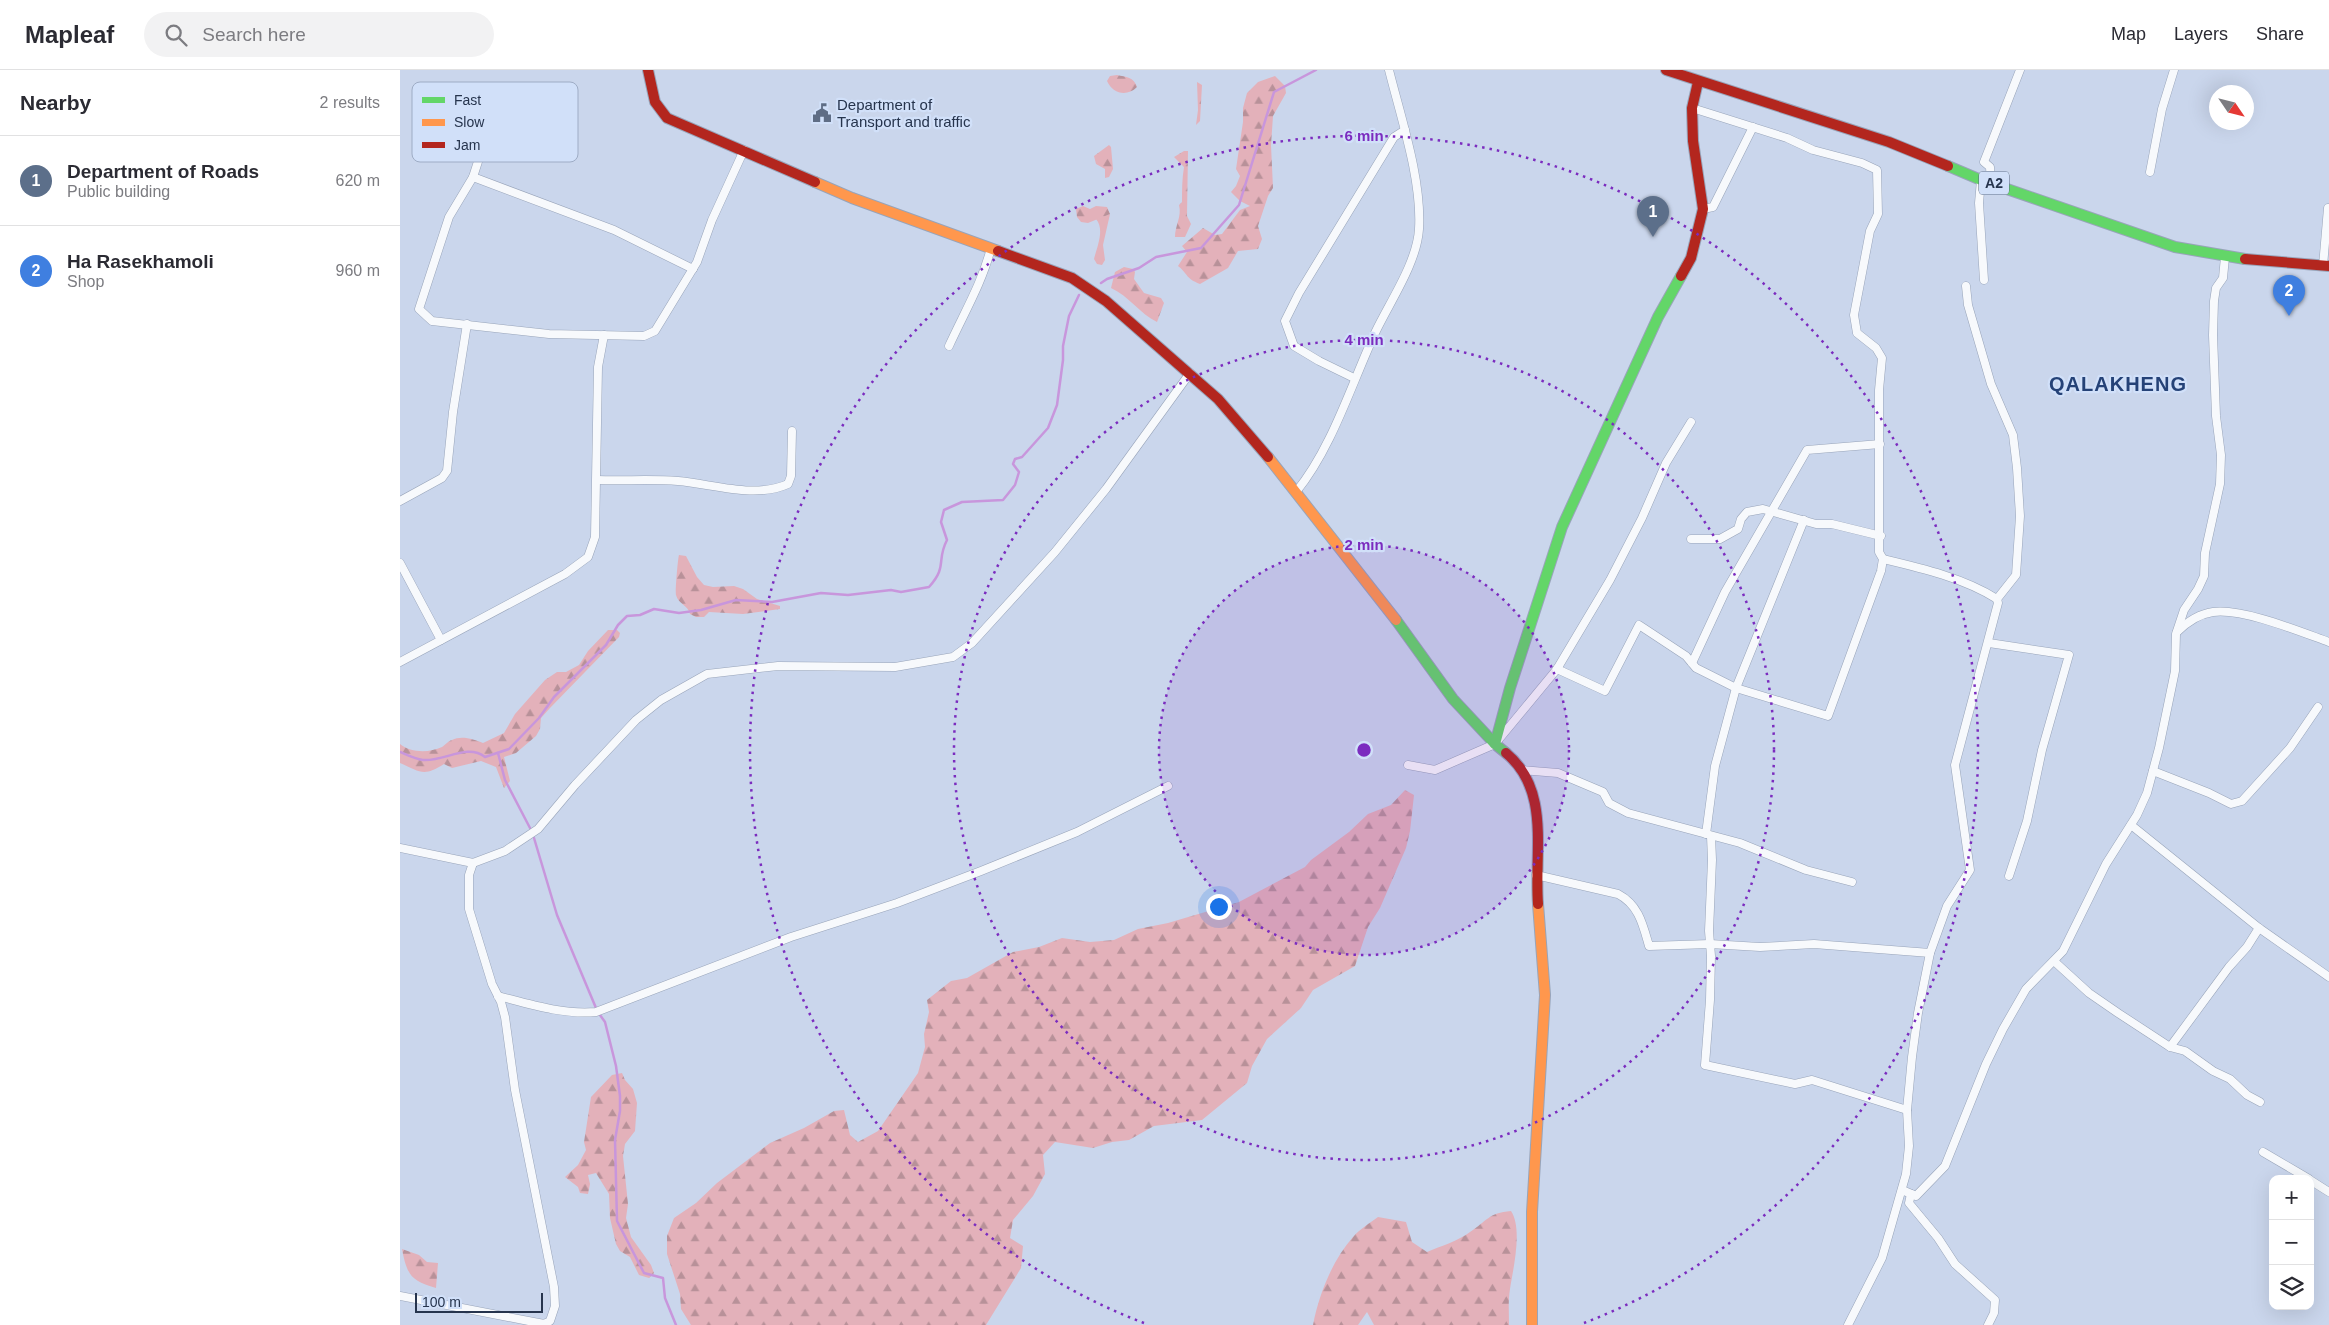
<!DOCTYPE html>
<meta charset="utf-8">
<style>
:root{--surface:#fff;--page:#f2f2f3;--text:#2b2b33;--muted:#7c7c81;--line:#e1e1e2;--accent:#d93025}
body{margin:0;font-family:Arial,sans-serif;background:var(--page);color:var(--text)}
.controls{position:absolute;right:15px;bottom:15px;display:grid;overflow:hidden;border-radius:10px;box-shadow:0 5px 20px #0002}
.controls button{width:45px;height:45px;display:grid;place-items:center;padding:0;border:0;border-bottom:1px solid var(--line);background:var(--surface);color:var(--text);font:25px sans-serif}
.compass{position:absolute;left:1809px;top:15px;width:45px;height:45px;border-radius:50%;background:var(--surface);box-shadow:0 5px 20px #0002;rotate:125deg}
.scale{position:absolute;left:15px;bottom:12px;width:128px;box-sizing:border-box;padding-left:5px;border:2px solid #26344d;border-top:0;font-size:14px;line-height:18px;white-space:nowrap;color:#26344d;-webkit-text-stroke:4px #d1e0f9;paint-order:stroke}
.you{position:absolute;left:818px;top:836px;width:18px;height:18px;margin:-12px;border:4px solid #fff;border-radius:50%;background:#1a73e8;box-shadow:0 0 0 8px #1a73e833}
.badge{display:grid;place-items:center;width:32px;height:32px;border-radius:50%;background:var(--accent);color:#fff;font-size:16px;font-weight:700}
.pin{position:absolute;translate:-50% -41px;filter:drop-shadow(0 1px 2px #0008)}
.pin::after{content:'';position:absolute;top:26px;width:18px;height:15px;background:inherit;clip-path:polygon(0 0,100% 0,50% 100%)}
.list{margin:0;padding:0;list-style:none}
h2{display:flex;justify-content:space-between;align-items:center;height:65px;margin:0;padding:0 20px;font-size:21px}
h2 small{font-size:16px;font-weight:400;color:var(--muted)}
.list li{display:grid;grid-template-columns:32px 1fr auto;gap:15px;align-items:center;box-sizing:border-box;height:90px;padding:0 20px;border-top:1px solid var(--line)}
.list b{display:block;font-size:19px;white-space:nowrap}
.list p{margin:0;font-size:16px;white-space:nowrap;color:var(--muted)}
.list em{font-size:16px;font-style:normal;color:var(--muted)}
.icon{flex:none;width:28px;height:28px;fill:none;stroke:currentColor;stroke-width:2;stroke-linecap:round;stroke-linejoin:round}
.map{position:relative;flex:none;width:1929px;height:1255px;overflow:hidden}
header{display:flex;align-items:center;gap:30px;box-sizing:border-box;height:70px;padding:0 25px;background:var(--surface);border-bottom:1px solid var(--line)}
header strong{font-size:24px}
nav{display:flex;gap:28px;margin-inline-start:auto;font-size:18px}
.search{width:350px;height:45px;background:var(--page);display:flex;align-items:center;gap:12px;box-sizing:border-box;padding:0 18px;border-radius:28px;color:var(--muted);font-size:19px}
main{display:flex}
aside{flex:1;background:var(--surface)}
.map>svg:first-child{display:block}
</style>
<header>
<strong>Mapleaf</strong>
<div class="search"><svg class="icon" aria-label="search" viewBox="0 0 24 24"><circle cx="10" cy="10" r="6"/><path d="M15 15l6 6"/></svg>Search here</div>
<nav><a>Map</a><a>Layers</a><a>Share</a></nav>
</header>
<main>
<aside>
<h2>Nearby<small>2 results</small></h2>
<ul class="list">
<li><span class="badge" style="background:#5c6f8a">1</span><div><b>Department of Roads</b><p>Public building</p></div><em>620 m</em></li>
<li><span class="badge" style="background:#3f7fe0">2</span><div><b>Ha Rasekhamoli</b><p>Shop</p></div><em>960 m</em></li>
</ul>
</aside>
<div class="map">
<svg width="1929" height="1255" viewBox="0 0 1929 1255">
<defs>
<pattern id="forest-firs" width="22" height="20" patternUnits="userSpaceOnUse" patternTransform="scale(1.25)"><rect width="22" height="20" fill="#e3b1ba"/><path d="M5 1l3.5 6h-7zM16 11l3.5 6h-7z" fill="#b89199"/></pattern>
</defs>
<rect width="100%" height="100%" fill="#cad6ec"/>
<path fill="#e3b1ba" d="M710,144L703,175L705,190L702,195L697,194L694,189C697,177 705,159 696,149Z"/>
<g fill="url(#forest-firs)">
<path d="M717,5C726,7 734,7 737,17C727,27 713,24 707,11L710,6Z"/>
<path d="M875,6L885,16L886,23L873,46L871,75L873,118L868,126L858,156L862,169L858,179L838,181L828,198L800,214C785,208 789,205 778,196L787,182L782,176L803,158L815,165L822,164L840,140L850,136L840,131L831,122L836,116L840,106L836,99L843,52V38L847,23L858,12Z"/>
<path d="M797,12L802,15L800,51L796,55L798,40Z"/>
<path d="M709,75L711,77L713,99L709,107L705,108V99L696,94L694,86Z"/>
<path d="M784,81H788L787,146L791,154L785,167H775C775,155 782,147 779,135L782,132C782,120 782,109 784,97L774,87Z"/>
<path d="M683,136L690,139L696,136L707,137L710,144L688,153L681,152L677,147L676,139Z"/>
<path d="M724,197L733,199L735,202L734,209L744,223L761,228L764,233L757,252C740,244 729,226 711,218L715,202Z"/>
<path d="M279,485L286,486L297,507L304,515L313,517L334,516L343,519L357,529L380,536V539L343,544L309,542L304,547H296L290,544C288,535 278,534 276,525C275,522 278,487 279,485Z"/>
<path d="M208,560H217L220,563L219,567L150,638L141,648L140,659L136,666L116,683L104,687L110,711L104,718L96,697L81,691L52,698L44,694C24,707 20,702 0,693V674C11,683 29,683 42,677C45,675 48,671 52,670C61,665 74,669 83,673L104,663L115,644L145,610L157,602H166L179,595L188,581Z"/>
<path d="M1005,720L1014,725L1010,761L1006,778L980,838L968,857L955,896L913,920L901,938L867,969L852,996L847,1013L802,1050L754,1056L729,1070L712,1072L693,1078L655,1072L643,1085L645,1104L633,1126L613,1150L610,1168L623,1176L621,1198L586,1255H291L281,1239L280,1224L267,1184V1166L274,1148L296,1133L317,1113L370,1073L404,1058L434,1041L444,1040L450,1065L458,1072L478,1061L518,1003L525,977L524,964L529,942L527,930L551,911L567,908L613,882L639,877L662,868L690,872L714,870L738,859L768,853L839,832L905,797L911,790L949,762L968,744L991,735Z"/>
<path d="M222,1003L225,1010L233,1019L237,1033L235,1061L225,1074L223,1086L228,1134L226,1148L231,1167L251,1195L254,1203L249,1208L239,1205L230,1187L220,1181L216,1174L210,1148L209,1124L196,1103L188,1105L190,1114L188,1124L180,1123L178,1117L165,1107L178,1095L186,1080L184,1072L191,1027L212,1005Z"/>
<path d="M1111,1141C1123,1159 1113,1199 1110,1219C1108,1231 1109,1243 1109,1255H974L967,1242L958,1255H913C919,1224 932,1191 953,1167C960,1159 970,1153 978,1147L1006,1152L1012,1172L1027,1182C1041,1176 1058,1171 1070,1162C1087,1151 1088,1143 1111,1141Z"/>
<path d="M2,1179L19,1185L27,1192L38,1193L36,1218C11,1211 7,1205 2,1179Z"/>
</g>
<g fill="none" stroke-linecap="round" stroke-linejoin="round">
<g stroke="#c896dc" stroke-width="2.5">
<path d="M701,213L707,209L739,198L756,187L801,178L839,135L874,22L916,0"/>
<path d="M0,682C7,685 15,689 23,690C44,692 67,673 85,687L109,679L139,648L154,627L206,575L218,555L227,546L240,545L254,539L279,543L301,540L336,530L372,532L421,523L448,525L491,520L501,522L529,517C548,496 536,491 547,470L541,452L544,440L562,432L603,430L615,415L619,402L613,394L615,389L622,387L648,358L657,335L663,290V276L669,246L679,225"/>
<path d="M98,683L105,710L130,758"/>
<path d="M134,768L157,845L196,938"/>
<path d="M200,945L205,952L216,996L220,1026V1041L215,1070L217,1151L244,1203L263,1208L265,1228L276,1255"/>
</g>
<g stroke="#98a4b9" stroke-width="9">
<g id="street">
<path d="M95,39L73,107L49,147L19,239L32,251L149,264L244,266L255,261L297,192L312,150L344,80"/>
<path d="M1750,102L1762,39L1774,0"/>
<path d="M73,107L214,160L293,199"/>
<path d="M1581,110L1579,133L1584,210"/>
<path d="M1591,113L1590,97L1584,92L1620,0"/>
<path d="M1303,139L1313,137L1353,57"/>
<path d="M1923,196L1928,138"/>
<path d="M549,276C564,243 582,213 591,178"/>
<path d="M954,308L919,291L894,276L885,251L899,223L994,67L1005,60"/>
<path d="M197,410C224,411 251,409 278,411C313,414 355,429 388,414L391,406L392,361"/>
<path d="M896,422C932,378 951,315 975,263C989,233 1017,193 1019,159C1022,110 1001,48 989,0"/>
<path d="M0,431L42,408L47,401L53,342L67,254"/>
<path d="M1291,469H1320L1338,459L1341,449L1347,442L1363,439L1416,454H1432L1481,466"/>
<path d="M1483,489C1521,498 1564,508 1597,529"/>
<path d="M0,493L41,570"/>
<path d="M1777,562C1786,553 1799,544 1813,542C1843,538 1901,562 1929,572"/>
<path d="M1589,573L1669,585L1642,680L1627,751L1609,806"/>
<path d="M0,592L165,504L188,487L195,467L198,297L204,265"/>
<path d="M1292,593L1325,522L1407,380L1480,374"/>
<path d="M1157,599L1205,621L1239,555L1286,586L1296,598L1336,618L1428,646L1481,501L1483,489L1479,482V320L1482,288L1476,278L1457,263L1454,245L1470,161L1478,144L1477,100L1462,93L1413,80L1387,68L1292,38"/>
<path d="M1008,695L1035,700L1095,674L1157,599L1210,510L1242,448L1266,393L1291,352"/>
<path d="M1121,700L1158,703L1203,722L1209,733L1228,743L1340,773L1406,800L1452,812"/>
<path d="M1753,701L1809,723L1831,734L1842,731L1890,678L1918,637"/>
<path d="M1731,755L1859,858L1929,907"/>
<path d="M1306,764L1315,696L1336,618L1404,450"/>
<path d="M1311,766L1312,790L1309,861L1311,886L1310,930L1305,995L1395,1014L1412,1010L1507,1040"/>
<path d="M0,778L73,793L105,781L138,759L175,715L236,650L261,630L307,604L378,596L495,597L553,587L572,573L655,482L706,419L790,303"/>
<path d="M1136,805L1218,824C1239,835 1243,855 1249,876L1310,874L1360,877L1414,874L1530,883"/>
<path d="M1655,892L1689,923L1718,943L1770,977L1785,981L1813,1001L1830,1009L1847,1025L1860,1032"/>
<path d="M98,926C129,934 163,945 196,942L391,867L497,833L581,801L677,762L768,716"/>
<path d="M1770,977L1829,897L1847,877L1859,858"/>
<path d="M1863,1082L1909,1109"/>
<path d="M1910,1110L1929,1122"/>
<path d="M1502,1120L1516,1126L1545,1096L1586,994L1603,959L1626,919L1663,881L1706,794L1737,745L1747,723L1759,678L1775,601L1776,564L1784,540L1798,519L1804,506L1805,483L1820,414L1821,385L1816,346L1813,265L1814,231L1816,218L1823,208L1825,187"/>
<path d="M1511,1124L1509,1133L1538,1168L1555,1194L1595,1230L1594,1243L1588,1255"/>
<path d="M0,1226L144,1254L150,1251L155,1236L154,1217L115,1020L105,947L101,932L92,914L69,839V805L73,793"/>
<path d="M1448,1255L1482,1188L1506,1104L1509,1076L1507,1040L1512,987L1518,943L1530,883L1547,836L1570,800L1555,695L1598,533L1597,529L1616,505L1620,446L1617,398L1613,365L1591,314L1568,235L1566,216"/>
</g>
</g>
<g stroke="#98a4b9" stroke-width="12">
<g id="fast">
<path d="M1548,96L1581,110L1775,177L1845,189"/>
<path d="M996,550L1053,629L1095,674"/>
<path d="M1106,683L1095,674L1110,618L1162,457L1258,247L1281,206"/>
</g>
</g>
<g stroke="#98a4b9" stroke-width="12">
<g id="slow">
<path d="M415,112L452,128L598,181"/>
<path d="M868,387L996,550"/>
<path d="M1132,1255V1142L1145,925L1138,834"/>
</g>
</g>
<g stroke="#98a4b9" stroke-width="12">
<g id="jam">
<path d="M248,0L255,32L267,48L415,112"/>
<path d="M1266,0L1489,72L1548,96"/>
<path d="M598,181L672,208L706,231L818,329L868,387"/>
<path d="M1845,189L1929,196"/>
<path d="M1281,206L1291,188L1303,139L1293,71L1292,38L1298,12"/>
<path d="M1106,683C1151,720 1134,782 1138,834"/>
</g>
</g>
<use href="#street" stroke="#f7f9fc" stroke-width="8"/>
<use href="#fast" stroke="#63d668" stroke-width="10"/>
<use href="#slow" stroke="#ff974d" stroke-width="10"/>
<use href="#jam" stroke="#b3261e" stroke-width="10"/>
</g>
<circle cx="964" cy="680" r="205" fill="#7b2cbf" fill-opacity=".12"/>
<g fill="none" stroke="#7b2cbf" stroke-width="2.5" stroke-dasharray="2.5 5">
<circle cx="964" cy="680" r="205"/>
<circle cx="964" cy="680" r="410"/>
<path d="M744 1253A614 614 0 1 1 1184 1253"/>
</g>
<defs>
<g id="civic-bare" transform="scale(1.5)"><path d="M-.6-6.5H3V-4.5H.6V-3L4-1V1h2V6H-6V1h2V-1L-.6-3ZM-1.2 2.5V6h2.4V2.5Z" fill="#5f6d85" stroke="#d1e0f9" stroke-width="2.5" paint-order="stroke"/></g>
</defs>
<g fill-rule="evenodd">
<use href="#civic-bare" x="422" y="43"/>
</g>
<g text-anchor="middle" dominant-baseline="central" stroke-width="4.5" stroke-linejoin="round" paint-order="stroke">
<rect fill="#d1e0f9" stroke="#596881" stroke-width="1" x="1579" y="101.5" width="30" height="23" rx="4"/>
<g font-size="14" font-weight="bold" fill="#26344d">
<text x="1594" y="113">A2</text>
</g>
<g font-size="15" fill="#26344d" stroke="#d1e0f9" text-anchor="start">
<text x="437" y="34">Department of<tspan x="437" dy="17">Transport and traffic</tspan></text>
</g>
<g font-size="20" font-weight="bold" letter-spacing="1" fill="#254277" stroke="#d1e0f9">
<text x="1718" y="314">QALAKHENG</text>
</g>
</g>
<rect x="12" y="12" width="166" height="80" rx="8" fill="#d1e0f9" stroke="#9eacc5" stroke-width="1"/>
<rect x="22" y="27" width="23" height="6" fill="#63d668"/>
<rect x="22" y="49" width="23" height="7" fill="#ff974d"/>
<rect x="22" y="72" width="23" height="6" fill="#b3261e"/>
<g font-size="14" fill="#26344d">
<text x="54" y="35">Fast</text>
<text x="54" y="57">Slow</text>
<text x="54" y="80">Jam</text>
</g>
<circle cx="964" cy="680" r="8" fill="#7b2cbf" stroke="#d1e0f9" stroke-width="2.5"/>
<g font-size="15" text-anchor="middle" font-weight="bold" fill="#7b2cbf" stroke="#d1e0f9" stroke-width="4.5" stroke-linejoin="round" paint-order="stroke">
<text x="964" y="71">6 min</text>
<text x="964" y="275">4 min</text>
<text x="964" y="480">2 min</text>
</g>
</svg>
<div class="controls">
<button>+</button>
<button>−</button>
<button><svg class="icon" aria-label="layers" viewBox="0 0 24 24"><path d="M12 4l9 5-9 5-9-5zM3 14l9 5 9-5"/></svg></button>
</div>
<svg class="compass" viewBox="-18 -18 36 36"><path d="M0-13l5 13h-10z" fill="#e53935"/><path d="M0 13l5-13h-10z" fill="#7c7c81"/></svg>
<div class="scale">100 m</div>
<div class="you"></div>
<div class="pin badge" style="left:1253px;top:167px;background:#5c6f8a">1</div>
<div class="pin badge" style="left:1889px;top:246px;background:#3f7fe0">2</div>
</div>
</main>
